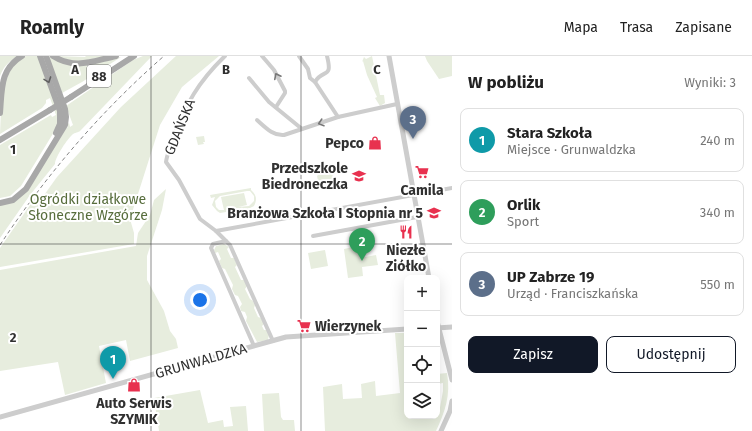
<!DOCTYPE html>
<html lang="pl">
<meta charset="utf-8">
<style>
:root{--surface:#fff;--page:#f6f6f6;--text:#222;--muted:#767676;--line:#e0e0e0;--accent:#111827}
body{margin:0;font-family:"Fira Sans",sans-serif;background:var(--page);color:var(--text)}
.controls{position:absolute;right:12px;bottom:12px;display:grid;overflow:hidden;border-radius:8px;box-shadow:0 4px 16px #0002}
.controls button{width:36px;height:36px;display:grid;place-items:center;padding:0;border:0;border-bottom:1px solid var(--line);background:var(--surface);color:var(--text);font:20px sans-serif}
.you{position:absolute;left:200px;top:244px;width:14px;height:14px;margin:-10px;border:3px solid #fff;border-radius:50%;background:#1a73e8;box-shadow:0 0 0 6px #1a73e833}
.badge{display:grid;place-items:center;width:26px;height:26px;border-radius:50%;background:var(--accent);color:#fff;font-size:13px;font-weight:700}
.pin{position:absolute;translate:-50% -33px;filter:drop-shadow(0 1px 2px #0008)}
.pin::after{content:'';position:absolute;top:21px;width:14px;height:12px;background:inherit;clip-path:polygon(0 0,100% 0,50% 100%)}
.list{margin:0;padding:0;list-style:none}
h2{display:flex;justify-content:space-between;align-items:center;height:52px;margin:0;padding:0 16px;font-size:17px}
h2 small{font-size:13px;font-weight:400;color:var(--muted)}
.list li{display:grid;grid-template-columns:26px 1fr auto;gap:12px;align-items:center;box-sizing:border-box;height:64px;margin:0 8px 8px;padding:0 8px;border:1px solid var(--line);border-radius:8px}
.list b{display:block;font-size:15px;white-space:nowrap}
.list p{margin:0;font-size:13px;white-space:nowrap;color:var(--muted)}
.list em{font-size:13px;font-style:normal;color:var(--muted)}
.actions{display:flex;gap:8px;padding:12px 16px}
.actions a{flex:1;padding:9px 0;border:1px solid var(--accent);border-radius:8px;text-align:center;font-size:14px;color:var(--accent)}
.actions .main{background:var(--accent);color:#fff}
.icon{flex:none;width:22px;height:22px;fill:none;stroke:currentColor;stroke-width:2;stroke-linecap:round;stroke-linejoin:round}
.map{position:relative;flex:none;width:452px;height:375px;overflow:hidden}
header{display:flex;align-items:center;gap:24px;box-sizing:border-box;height:56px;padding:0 20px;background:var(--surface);border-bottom:1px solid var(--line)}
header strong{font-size:19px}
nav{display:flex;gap:22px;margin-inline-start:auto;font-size:14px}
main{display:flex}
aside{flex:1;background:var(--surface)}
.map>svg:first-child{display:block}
</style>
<header>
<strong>Roamly</strong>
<nav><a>Mapa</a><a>Trasa</a><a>Zapisane</a></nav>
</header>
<main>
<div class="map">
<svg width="452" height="375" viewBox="0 0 452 375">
<rect width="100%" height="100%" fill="#fff"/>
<g fill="#e7edde" fill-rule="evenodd">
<path d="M0,0H18C9,5 4,10 0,20Z"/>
<path d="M26,0H38L58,54L57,71L21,130L10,140L0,142V89L51,59L52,61L56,59L50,42L46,44V47L42,52L0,78L2,28L17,4Z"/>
<path d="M48,0L84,9L121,1L82,26L62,37Z"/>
<path d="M56,0L85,1L86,0H109L76,6Z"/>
<path d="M143,0H152L80,75C79,76 74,77 73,78C68,82 55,101 55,108L30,139L0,182V148L14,145L65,73L68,71L67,69L69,67L70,71L73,69L66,50L133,4Z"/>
<path d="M176,0H219L182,31L160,69L130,163L134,177V188L0,211V192L35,142L39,139L42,142L57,121L121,51Z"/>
<path d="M372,0L380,39H384L385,47L380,50L375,42L377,41L367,19L363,5L362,6L364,1L366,3Z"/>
<path d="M425,0H452V20L439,23L427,5Z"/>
<path d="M204,80L205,86H203L204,88L198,89L196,81Z"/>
<path d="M331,112L334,126L319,129L317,120L324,113Z"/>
<path d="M251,132V134C257,139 257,144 254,150L250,152L220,157L217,155L212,149L215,141L211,142L210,139ZM247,135H250L254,140V145L249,150L238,151L247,149L244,137L221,141L224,154H219L216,151L215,145L220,140Z"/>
<path d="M166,133L162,154L147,200V224L164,255L170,275L176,283L178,292L130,305L126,284L99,290L106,327L65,339L58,306L0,315V214L136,190L138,177L150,159L154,144Z"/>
<path d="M224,188L229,191L227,193L231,202H234L237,209L235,211L241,224H244L247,230L245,233L250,243L253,245L255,249L254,252L258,261L261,262L264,268L262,270L264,274H267L269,279L268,284L257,286L246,265L247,261L245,256L241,255L240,251L242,248L238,240L235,239L232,233L233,229L225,213L222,212L219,205L221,203L218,196L215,197L214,194L216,190Z"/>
<path d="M358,190L360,202L376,199L378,209L362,211L363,220L348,222L344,193Z"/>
<path d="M325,194L328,210L311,213L308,197Z"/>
<path d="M395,277H407V360H437V357H439L443,335V327L437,328V318L447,317C451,339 445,356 436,375H325L323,331L342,328L343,343L362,342L361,328L375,325L376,340L400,337Z"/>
<path d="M200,334L208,367L223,364L224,371L233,370L230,351L246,350L248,375H159L154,342Z"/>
<path d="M279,337L281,361L283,364H294L295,375H264L262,338Z"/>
</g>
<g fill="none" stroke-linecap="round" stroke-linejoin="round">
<g stroke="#cdcdcd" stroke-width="4">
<path d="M225,0C198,26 186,48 173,82C171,90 167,98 166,106L179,124L200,163L216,175L230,189L273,285"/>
<path d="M262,0L274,14L285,35V37L276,51"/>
<path d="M299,0L308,13L310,22L315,26L338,61"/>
<path d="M249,22L269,46L302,73"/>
<path d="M315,26C323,12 333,24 327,0"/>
<path d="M257,64C265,71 273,80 284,79L338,61L397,48"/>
<path d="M216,175L452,132"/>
<path d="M313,180L417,161"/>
<path d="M226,185L213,188L211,192L254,290"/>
</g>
<g stroke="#cdcdcd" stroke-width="5">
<path d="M389,0L429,222"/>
<path d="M437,265L452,324"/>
<path d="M437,272L452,271"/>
<path d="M0,361L286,281L407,273"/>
<path d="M441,375L450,355L452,345"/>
</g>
<g stroke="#a8a8a8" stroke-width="6">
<path d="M40,0L60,55V68L56,77"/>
<path d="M53,0C75,14 93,5 116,0"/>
<path d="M71,41L134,0"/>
<path d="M0,57C2,33 0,13 22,0"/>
<path d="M0,84L50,54"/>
<path d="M0,147L13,144L26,133L65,69L66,61L65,53L46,0"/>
</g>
<path stroke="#858585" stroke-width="1" stroke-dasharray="4 3" stroke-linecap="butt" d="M0,189C46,119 101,55 164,0"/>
<path stroke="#a8a8a8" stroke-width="6" d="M50,54L71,41"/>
</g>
<defs><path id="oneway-chevron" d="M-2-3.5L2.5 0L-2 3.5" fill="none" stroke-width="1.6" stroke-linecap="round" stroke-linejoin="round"/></defs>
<g stroke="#777">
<use href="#oneway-chevron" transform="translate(277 20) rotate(-117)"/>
<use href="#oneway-chevron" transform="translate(321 67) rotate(162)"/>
</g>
<use stroke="#606060" href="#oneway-chevron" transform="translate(48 24) rotate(70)"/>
<path fill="none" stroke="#303030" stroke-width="1" stroke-opacity="0.55" d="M151,0V375M301,0V375M0,188H452"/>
<defs>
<g id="shop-bare" transform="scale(1.08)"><path d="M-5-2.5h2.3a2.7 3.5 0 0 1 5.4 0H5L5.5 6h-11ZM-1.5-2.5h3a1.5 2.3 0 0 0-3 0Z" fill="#e8314f" stroke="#fff" stroke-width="2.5" paint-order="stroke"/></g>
<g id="supermarket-bare" transform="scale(1.08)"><path d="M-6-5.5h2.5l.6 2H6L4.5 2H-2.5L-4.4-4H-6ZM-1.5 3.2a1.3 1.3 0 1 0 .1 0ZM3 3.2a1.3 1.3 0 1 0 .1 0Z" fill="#e8314f" stroke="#fff" stroke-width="2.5" paint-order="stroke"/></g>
<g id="school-bare" transform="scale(1.08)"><path d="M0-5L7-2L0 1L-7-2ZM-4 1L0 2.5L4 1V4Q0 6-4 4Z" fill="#e8314f" stroke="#fff" stroke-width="2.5" paint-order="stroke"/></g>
<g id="restaurant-bare" transform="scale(1.08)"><path d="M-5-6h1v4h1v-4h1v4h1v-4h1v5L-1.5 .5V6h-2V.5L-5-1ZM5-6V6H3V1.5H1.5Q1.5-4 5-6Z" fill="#e8314f" stroke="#fff" stroke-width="2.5" paint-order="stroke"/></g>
</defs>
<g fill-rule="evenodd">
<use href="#shop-bare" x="375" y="87"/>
<use href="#supermarket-bare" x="422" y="116"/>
<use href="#school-bare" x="359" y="120"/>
<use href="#school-bare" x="434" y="157"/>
<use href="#restaurant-bare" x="406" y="176"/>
<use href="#supermarket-bare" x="304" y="270"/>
<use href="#shop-bare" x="134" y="329"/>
</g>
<g text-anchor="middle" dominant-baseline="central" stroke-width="4" stroke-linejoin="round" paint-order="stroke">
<rect fill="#fff" stroke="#6e6e6e" stroke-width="1" x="87" y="9" width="24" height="22" rx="3"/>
<g font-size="13" font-weight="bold" fill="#303030">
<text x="99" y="20">88</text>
</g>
<g font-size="14" fill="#303030" stroke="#fff">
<text transform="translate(180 71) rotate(-68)">GDAŃSKA</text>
<text transform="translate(201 305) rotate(-16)">GRUNWALDZKA</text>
</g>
<g font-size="14" font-weight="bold" fill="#303030" stroke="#fff" text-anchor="end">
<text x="364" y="87">Pepco</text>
<text x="348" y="112">Przedszkole<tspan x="348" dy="16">Biedroneczka</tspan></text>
<text x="422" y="134" text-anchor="middle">Camila</text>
<text x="423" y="157">Branżowa Szkoła I Stopnia nr 5</text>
<text x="406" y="194" text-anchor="middle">Niezłe<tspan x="406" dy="16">Ziółko</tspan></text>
<text x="315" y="270" text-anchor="start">Wierzynek</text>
<text x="134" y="347" text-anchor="middle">Auto Serwis<tspan x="134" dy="16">SZYMIK</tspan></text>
</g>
<g font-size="14" fill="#576d3c" stroke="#fff">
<text x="88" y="143">Ogródki działkowe<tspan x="88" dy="16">Słoneczne Wzgórze</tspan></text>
</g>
</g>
<g font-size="13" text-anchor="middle" font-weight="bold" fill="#303030" stroke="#fff" stroke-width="4" stroke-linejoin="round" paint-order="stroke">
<text x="75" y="18">A</text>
<text x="226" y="18">B</text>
<text x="377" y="18">C</text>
<text x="13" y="98">1</text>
<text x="13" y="286">2</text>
</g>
</svg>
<div class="controls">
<button>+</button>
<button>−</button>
<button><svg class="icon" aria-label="locate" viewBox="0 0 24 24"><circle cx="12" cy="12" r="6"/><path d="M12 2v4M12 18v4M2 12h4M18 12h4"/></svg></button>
<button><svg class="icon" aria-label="layers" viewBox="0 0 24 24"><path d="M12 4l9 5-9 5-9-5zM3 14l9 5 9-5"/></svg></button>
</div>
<div class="you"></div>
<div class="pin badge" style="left:113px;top:323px;background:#0f9aa8">1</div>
<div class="pin badge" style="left:362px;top:205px;background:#2e9e5b">2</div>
<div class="pin badge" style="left:413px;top:83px;background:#5c6f8a">3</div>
</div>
<aside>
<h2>W pobliżu<small>Wyniki: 3</small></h2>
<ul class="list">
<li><span class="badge" style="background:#0f9aa8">1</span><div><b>Stara Szkoła</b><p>Miejsce · Grunwaldzka</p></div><em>240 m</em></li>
<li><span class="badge" style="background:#2e9e5b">2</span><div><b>Orlik</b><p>Sport</p></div><em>340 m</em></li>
<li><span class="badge" style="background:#5c6f8a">3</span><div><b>UP Zabrze 19</b><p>Urząd · Franciszkańska</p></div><em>550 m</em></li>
</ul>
<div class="actions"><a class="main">Zapisz</a><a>Udostępnij</a></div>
</aside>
</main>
